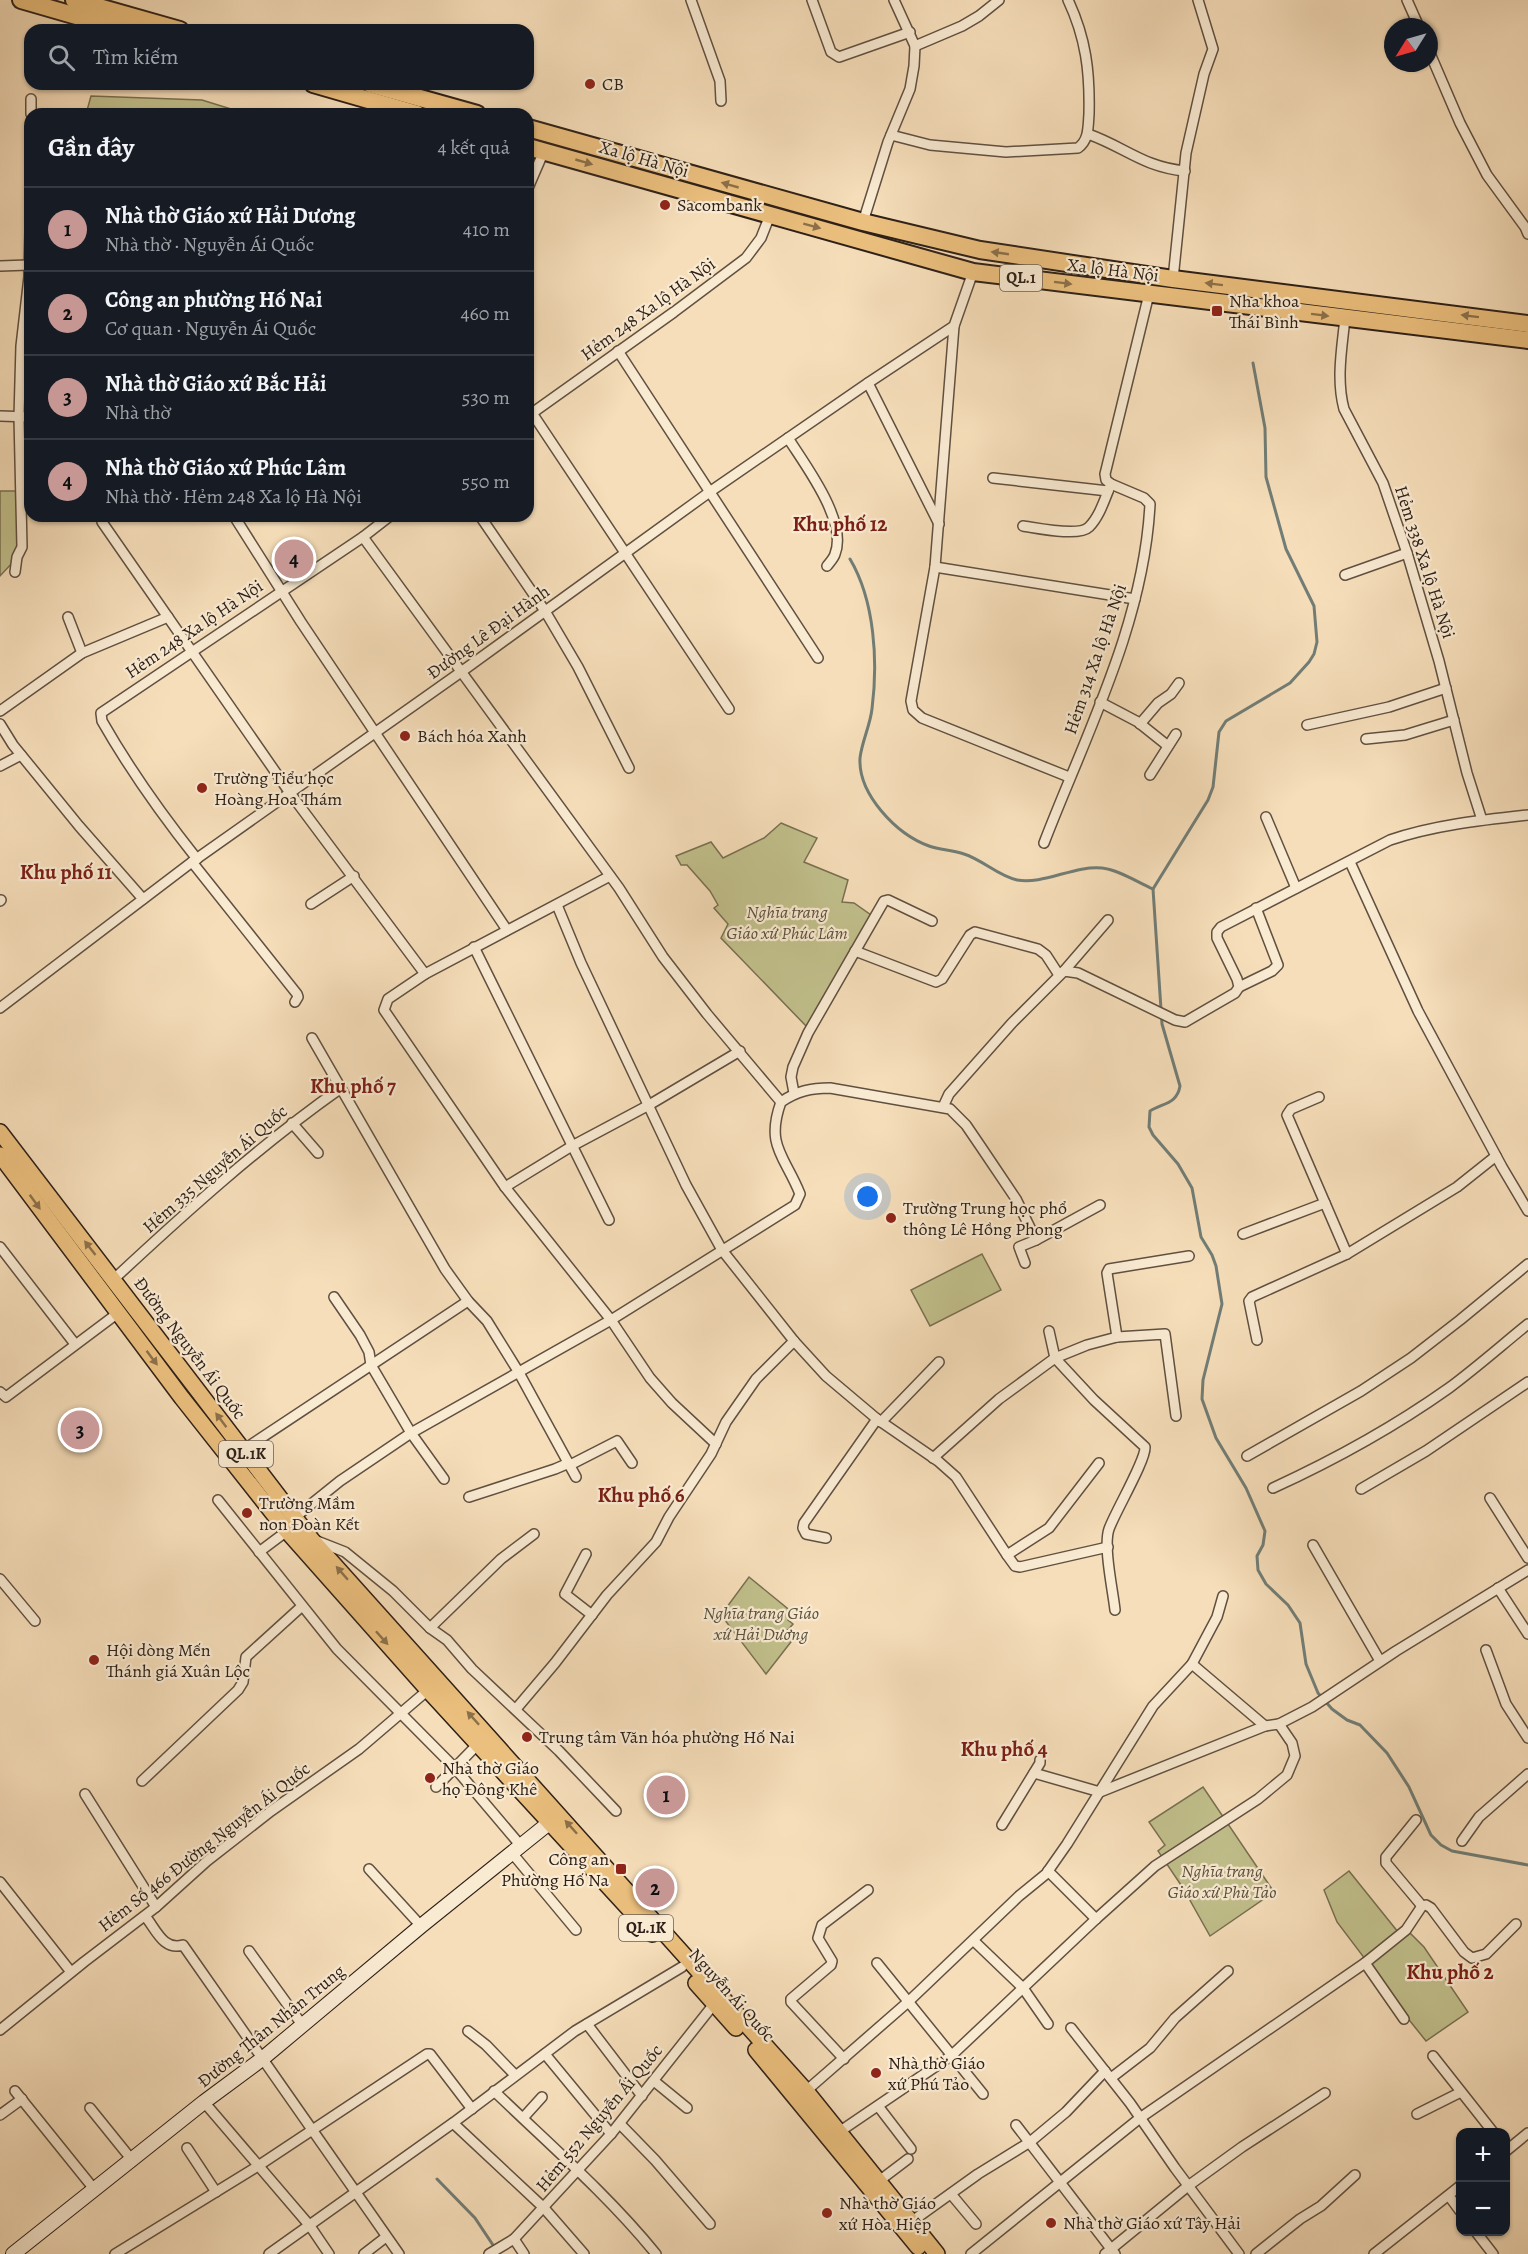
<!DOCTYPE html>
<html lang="vi">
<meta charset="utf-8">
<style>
:root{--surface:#171b24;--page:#20242c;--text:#f1f3f6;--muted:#9ea1a6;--line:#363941;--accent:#c59692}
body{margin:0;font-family:Alegreya,serif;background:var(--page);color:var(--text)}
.controls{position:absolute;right:18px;bottom:18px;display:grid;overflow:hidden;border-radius:12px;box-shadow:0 2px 4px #0004}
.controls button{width:54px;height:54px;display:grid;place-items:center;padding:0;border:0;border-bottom:2px solid var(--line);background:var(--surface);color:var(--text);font:30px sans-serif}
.compass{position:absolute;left:1384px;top:18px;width:54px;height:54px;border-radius:50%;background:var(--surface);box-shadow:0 2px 4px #0004;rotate:233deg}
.you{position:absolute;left:868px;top:1197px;width:21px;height:21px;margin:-15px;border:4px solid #fff;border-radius:50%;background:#1a73e8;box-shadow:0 0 0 9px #1a73e833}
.badge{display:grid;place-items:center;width:39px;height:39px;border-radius:50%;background:var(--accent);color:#111;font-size:20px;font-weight:700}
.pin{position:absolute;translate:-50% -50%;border:3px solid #fff;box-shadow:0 2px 6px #0006}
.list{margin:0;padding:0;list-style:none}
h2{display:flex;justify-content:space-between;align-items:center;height:78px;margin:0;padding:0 24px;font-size:26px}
h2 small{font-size:20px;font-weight:400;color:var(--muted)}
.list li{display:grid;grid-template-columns:39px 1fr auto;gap:18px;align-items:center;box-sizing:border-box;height:84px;padding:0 24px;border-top:2px solid var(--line)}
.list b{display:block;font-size:22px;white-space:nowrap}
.list p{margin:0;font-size:20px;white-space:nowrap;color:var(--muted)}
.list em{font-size:20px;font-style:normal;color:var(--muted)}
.icon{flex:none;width:33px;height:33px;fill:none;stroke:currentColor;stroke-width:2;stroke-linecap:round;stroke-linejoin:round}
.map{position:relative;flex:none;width:1528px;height:2254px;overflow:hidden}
.search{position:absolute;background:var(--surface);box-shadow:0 2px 4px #0004;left:24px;top:24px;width:510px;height:66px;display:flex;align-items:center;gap:15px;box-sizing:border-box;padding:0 21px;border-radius:18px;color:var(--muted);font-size:22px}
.panel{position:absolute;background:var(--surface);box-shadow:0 2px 4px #0004;left:24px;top:108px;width:510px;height:414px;border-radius:18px}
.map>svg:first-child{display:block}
</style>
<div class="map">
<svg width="1528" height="2254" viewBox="0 0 1528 2254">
<rect width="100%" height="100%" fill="#f6deba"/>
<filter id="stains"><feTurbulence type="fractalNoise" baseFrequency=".00333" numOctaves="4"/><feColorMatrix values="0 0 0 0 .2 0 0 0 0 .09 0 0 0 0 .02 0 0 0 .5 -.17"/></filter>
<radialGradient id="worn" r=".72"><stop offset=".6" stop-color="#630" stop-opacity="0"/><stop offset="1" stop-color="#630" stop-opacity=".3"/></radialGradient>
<g fill="#c1c08c" stroke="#787052" stroke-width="1.5">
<path d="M91,96L202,100L247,114H86Z"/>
<path d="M0,491H16L18,546L13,562L0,576Z"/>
<path d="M781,823L817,838L804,862L848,880L842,902L854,903L871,915L807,1027L721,938L728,924L714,908L718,905L710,891L687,865H681L676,856L711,842L723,858L764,838Z"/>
<path d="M982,1254L1001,1290L930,1326L911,1290Z"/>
<path d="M749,1577L793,1613L788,1620L793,1624L787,1631L794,1638L766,1674L721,1615Z"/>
<path d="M1203,1787L1274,1892L1210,1936L1183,1888L1158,1851L1165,1845L1149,1822Z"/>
<path d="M1349,1871L1398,1932L1365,1959L1337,1922L1324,1890Z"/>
<path d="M1409,1932L1424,1947L1468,2012L1426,2041L1406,2016L1369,1964Z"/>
</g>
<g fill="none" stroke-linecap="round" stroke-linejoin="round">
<g stroke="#717d76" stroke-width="3">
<path d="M850,559C875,601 878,662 872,709C870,726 862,741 860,758C858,794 896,834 929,846C940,850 953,850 964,854C983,860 998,876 1017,880C1043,885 1075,865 1102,868C1119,870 1137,882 1153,889L1162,1024L1180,1086C1177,1104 1163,1103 1150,1111L1149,1127L1153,1135L1178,1164L1192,1188L1201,1237L1212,1255L1216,1266L1222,1304L1203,1380L1202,1399L1216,1438L1246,1488L1265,1531L1263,1545L1257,1556L1258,1570L1266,1584L1288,1605L1300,1623L1306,1664L1318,1693L1332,1709L1347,1720L1360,1725L1387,1753L1409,1787L1431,1835L1441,1845L1452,1851L1528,1865"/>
<path d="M1153,889L1208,800L1213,787L1219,732L1226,721L1290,683L1309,662L1314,654L1317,642L1314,606L1286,549L1266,477L1265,428L1253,363"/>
<path d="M437,2179L475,2218L499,2254"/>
</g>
<g stroke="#605040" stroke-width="12">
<g id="street">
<path d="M691,0L720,81L721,101"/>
<path d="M812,0L831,52L839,57L910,32"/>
<path d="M1407,0L1419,27"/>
<path d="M915,46L962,26L979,16L999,0"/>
<path d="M1429,51L1460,123L1487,175L1525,227L1528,234"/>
<path d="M31,99V114"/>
<path d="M1088,134C1125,147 1143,167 1185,171"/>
<path d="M891,135L930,145L1006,152L1078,148C1089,140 1088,127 1089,114C1090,72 1086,38 1068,0"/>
<path d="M528,188L544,151"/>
<path d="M863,222L888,142L910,89L914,66L915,46L894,0"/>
<path d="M0,266L28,265"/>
<path d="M1173,279L1186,153L1204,74L1213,49L1198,0"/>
<path d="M1345,318C1342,348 1336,379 1344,409L1383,483L1407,553L1439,661L1467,773L1482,820"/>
<path d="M954,326L935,567L911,701L913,710L922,718L1069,777"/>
<path d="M618,351L818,658"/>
<path d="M868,383L939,524"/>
<path d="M528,407L729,709"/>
<path d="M0,416L30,417"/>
<path d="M528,416L674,312L746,258L761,238L770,215"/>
<path d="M788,438C805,465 848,521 835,554C834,558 830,562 827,566"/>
<path d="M993,478L1108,491"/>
<path d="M234,516L301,622L507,930"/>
<path d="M480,516L545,611L578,667L629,768"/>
<path d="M102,522L290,793L425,974"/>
<path d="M1023,526C1037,528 1079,537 1089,527C1100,516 1105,498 1111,484"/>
<path d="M363,537L619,888L663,957L707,1014L781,1102"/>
<path d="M935,567L1135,599"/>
<path d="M15,572L17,557L22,547L19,417L21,346L29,277L30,232"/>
<path d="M1345,575L1407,553"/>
<path d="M68,617L82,653"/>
<path d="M1100,702L1138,722L1168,746"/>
<path d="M0,711L82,653L168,617"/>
<path d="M0,724L13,745L79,826L143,899"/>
<path d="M1140,724L1158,703L1171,694L1179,683"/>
<path d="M1307,725L1389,707L1446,688"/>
<path d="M1366,739L1405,735L1454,720"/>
<path d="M0,766L21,755"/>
<path d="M1150,775L1176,734"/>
<path d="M1266,817L1296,888"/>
<path d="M1044,843C1086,734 1144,623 1150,504L1144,498L1111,484L1106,480L1105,474L1149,294"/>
<path d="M197,859C162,815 130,770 102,721L101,713L363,537L390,516"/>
<path d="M192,862L297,994L298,997L295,1002"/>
<path d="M1350,862L1418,1011L1502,1167L1528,1211"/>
<path d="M610,876L425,974L388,999L384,1010L505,1187L611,1320L650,1378L672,1403L716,1444"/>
<path d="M0,901L1,900"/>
<path d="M311,904L354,876"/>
<path d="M557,905L581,963L686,1185L722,1250L794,1341L826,1376L877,1419L938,1461L956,1477L1007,1555L1049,1528L1099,1463"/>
<path d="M474,947L609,1220"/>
<path d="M855,951L936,982L942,979L970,935L975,932L1038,949L1046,955L1059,975"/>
<path d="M1064,971L1108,920"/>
<path d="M1239,987L1272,971L1278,965L1256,908"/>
<path d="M0,1008L192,862L461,672L711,491L868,383L954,326L973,272"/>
<path d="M312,1038L445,1269L468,1301L487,1321L518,1371L576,1477"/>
<path d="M794,1093L791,1077L793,1067L808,1033L884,901L888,900L932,921"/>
<path d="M1319,1097L1291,1109L1287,1115L1347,1254L1457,1187L1496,1156"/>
<path d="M943,1107L949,1094L1012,1023L1064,971L1078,973L1175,1020L1185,1022L1235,993L1239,987L1237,979L1217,938V932L1221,927L1390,840C1434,825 1482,820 1528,815"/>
<path d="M292,1123L318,1153"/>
<path d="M505,1187L572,1146L649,1105L740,1051"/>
<path d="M1243,1234L1325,1203"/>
<path d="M0,1247L75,1344"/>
<path d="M1025,1263L1019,1247L1036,1240"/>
<path d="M114,1279C186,1212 260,1145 341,1088"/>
<path d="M334,1297L360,1335L369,1352L371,1365L411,1433L444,1479"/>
<path d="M1049,1331L1055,1358L1094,1400L1145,1447C1146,1460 1115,1512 1109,1529C1103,1546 1113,1591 1115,1610"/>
<path d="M1117,1337L1107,1273L1109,1269L1189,1256"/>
<path d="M1257,1340L1249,1301L1252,1297L1347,1254"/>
<path d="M0,1392L6,1397L118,1313"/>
<path d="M881,1422L939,1362"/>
<path d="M243,1450L468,1301"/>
<path d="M1247,1456L1361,1391L1411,1358L1460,1320L1528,1264"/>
<path d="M933,1458L999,1399L1055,1358L1087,1345L1117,1337L1165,1334L1176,1416"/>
<path d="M570,1465L617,1441L632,1463"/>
<path d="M1273,1488C1334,1460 1394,1427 1449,1388C1476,1368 1502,1345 1528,1324"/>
<path d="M1361,1489L1426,1451L1528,1382"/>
<path d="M469,1497L555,1469L569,1463"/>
<path d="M1490,1498L1528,1558"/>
<path d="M218,1500L337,1649L455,1768L521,1846"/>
<path d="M294,1518L340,1481L411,1433L611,1320L795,1205L800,1194C785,1156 765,1146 781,1102C797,1091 811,1088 830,1088L950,1109L966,1125L981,1147L1016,1199L1036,1240L1100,1205"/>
<path d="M826,1538L806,1534L803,1528L804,1523L877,1419"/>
<path d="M317,1541L345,1552L393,1591L430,1628L447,1640L472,1669L559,1751L616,1811"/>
<path d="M1313,1545L1380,1661"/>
<path d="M259,1552L287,1531"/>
<path d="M586,1554L565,1594L592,1615"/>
<path d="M1007,1555L1015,1566L1020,1567L1108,1547"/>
<path d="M0,1579L35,1621"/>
<path d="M1498,1588L1528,1634"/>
<path d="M430,1628L501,1559L534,1534"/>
<path d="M1486,1650L1506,1704L1528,1738"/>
<path d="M1192,1664L1265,1726"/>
<path d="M516,1709L555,1663L607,1595L656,1542L669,1517L711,1454L726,1422L756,1379L794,1341"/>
<path d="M1279,1724L1312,1707L1396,1651L1528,1570"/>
<path d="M142,1781L238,1690L243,1682L246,1657L301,1607"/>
<path d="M436,1787L478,1744"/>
<path d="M85,1794L156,1907"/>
<path d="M1416,1820L1386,1857V1863L1422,1906"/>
<path d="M1002,1825L1040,1763V1760"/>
<path d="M1462,1841L1479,1817L1528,1774"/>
<path d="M512,1853L576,1930"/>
<path d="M369,1869L421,1926"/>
<path d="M1048,1871L1096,1919"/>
<path d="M0,1882L71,1972"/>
<path d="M145,1916C156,1929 163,1951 183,1945L399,2254"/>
<path d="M974,1941L1023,1988L1048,2024"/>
<path d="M249,1951L303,2026"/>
<path d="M877,1963L983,2094"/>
<path d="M1365,1963L1404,2019"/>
<path d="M587,2024L642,2096"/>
<path d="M1071,2028L1130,2103L1175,2168L1239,2254"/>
<path d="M0,2030L84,1962L156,1907L207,1861L271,1811L359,1749L428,1690"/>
<path d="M468,2031L486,2045L515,2075"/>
<path d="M545,2054L611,2134"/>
<path d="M1433,2056L1493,2132"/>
<path d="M844,2059L791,2002V1999L831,1965L832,1961L818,1938L822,1925L868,1890"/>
<path d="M1111,2078L1150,2048L1175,2018L1228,1971"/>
<path d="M654,2081L687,2108"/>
<path d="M15,2091L94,2189"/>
<path d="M494,2091C549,2144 608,2195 656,2254"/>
<path d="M806,2091L908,2002L1019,1896L1046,1874L1067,1844L1153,1706L1192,1664L1217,1617L1223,1596"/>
<path d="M204,2102L310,2226L329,2254"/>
<path d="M878,2106L911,2149"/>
<path d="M90,2108L132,2160"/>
<path d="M1417,2114L1461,2092"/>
<path d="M0,2115L22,2099"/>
<path d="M523,2118L542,2097"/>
<path d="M453,2123L544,2208L584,2254"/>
<path d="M620,2124L655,2160L710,2224"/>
<path d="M1016,2125L1115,2254"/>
<path d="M839,2132L951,2056L1096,1919L1155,1866L1258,1799L1287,1775L1295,1756L1292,1743L1279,1724L1265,1726L1100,1792L1034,1773"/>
<path d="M187,2148L216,2192"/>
<path d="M1506,2151L1528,2133"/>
<path d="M879,2181L908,2159"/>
<path d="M951,2194L976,2224"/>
<path d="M1449,2196L1460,2211"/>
<path d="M911,2222L978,2174L1030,2142L1066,2112L1105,2071"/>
<path d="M1476,2232L1493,2254"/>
<path d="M514,2239L524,2254"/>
<path d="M115,2254L258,2166L427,2054H430L472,2109"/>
<path d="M269,2254L453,2123L575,2031L682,1967"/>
<path d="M364,2254L386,2237"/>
<path d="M489,2254L514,2239L611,2134L714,2004"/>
<path d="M971,2254L1140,2118L1365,1963L1406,1930L1422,1906L1426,1905L1431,1908L1464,1952L1472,1958L1486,1954L1516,1924"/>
<path d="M1105,2254L1188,2186L1242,2147L1325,2093"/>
<path d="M1256,2254L1300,2219L1321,2206L1355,2175"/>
<path d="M1374,2254L1460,2186"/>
</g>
</g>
<g stroke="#2e2018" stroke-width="16">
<path id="secondary" d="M13,2254L204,2102L262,2059L421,1926L549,1823"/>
</g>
<g stroke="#2e2018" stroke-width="18">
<g id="primary">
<path d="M0,1132L312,1540L806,2091L937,2254"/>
<path d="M0,1155L182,1398L287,1531L428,1690L652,1934"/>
<path d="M696,1983L736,2028"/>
<path d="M756,2050L918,2247"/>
</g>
</g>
<g stroke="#2e2018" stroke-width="20">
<g id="highway">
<path d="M21,0L125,30"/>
<path d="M74,0L180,30"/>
<path d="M313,84L417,114"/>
<path d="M370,84L477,114"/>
<path d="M528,128L863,222L980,250L1173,279L1528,324"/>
<path d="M528,147L973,272L1528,340"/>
</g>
</g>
<use href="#street" stroke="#f9ead2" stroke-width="9"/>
<use href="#secondary" stroke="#f9ead2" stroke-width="14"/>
<use href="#primary" stroke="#ebbf7d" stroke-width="15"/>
<use href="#highway" stroke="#ebbf7d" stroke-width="16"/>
</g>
<defs><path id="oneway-solid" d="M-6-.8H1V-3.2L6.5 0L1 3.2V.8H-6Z" transform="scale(1.5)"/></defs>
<g fill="#8c704a">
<use href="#oneway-solid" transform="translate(584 162) rotate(16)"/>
<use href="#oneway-solid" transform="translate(730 185) rotate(-164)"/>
<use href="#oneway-solid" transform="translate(812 226) rotate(15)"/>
<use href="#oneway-solid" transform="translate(1000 253) rotate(-172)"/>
<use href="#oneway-solid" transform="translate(1063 283) rotate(7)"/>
<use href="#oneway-solid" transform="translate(1214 284) rotate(-173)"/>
<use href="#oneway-solid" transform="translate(1320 315) rotate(7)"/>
<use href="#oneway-solid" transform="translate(1470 316) rotate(-173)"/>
<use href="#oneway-solid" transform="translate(35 1202) rotate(54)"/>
<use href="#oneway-solid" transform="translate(90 1248) rotate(-128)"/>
<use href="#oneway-solid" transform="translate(152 1358) rotate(53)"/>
<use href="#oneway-solid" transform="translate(221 1420) rotate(-127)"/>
<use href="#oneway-solid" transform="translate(342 1573) rotate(-131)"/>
<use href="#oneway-solid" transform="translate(382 1638) rotate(48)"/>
<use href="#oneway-solid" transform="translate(473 1718) rotate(-132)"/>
<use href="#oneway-solid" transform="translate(571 1827) rotate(-132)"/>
</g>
<g fill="#8f2418" stroke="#f9ead2" stroke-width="2">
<circle cx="590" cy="84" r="6"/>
<circle cx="665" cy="205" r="6"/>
<rect x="1211" y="305" width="12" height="12" rx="3"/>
<circle cx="405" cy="736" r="6"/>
<circle cx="202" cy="788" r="6"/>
<circle cx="891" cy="1218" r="6"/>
<circle cx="247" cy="1513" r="6"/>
<circle cx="94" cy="1660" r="6"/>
<circle cx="527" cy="1737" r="6"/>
<circle cx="430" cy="1778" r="6"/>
<rect x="615" y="1863" width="12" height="12" rx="3"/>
<circle cx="876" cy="2073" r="6"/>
<circle cx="827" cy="2213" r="6"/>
<circle cx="1051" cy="2223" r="6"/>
</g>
<g text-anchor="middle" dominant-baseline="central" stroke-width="4.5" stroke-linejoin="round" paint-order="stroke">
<g fill="#f9ead2" stroke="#6b5d50" stroke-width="1.5">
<rect x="1000" y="265" width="42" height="26" rx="4.5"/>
<rect x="219" y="1441" width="54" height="26" rx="4.5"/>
<rect x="619" y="1915" width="54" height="26" rx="4.5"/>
</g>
<g font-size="16" font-weight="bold" fill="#2e2018">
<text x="1021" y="278">QL.1</text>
<text x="246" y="1454">QL.1K</text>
<text x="646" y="1928">QL.1K</text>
</g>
<g font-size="18" fill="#2e2018" stroke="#f9ead2" text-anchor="start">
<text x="602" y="84">CB</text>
<text x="677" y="205">Sacombank</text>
<text x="1229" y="301">Nha khoa<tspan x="1229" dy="21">Thái Bình</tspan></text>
<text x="417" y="736">Bách hóa Xanh</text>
<text x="214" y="778">Trường Tiểu học<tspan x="214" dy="21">Hoàng Hoa Thám</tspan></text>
<text x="903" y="1208">Trường Trung học phổ<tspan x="903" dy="21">thông Lê Hồng Phong</tspan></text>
<text x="259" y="1503">Trường Mầm<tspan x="259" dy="21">non Đoàn Kết</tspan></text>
<text x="106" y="1650">Hội dòng Mến<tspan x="106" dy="21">Thánh giá Xuân Lộc</tspan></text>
<text x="539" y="1737">Trung tâm Văn hóa phường Hố Nai</text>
<text x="442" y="1768">Nhà thờ Giáo<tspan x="442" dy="21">họ Đông Khê</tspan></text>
<text x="609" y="1859" text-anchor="end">Công an<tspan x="609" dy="21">Phường Hố Na</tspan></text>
<text x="888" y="2063">Nhà thờ Giáo<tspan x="888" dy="21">xứ Phú Tảo</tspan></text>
<text x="839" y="2203">Nhà thờ Giáo<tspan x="839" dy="21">xứ Hòa Hiệp</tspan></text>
<text x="1063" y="2223">Nhà thờ Giáo xứ Tây Hải</text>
</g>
<g font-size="18" fill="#2e2018" stroke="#f9ead2">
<text transform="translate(644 159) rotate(16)">Xa lộ Hà Nội</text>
<text transform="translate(1113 270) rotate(7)">Xa lộ Hà Nội</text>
<text transform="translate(648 309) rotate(-36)">Hẻm 248 Xa lộ Hà Nội</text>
<text transform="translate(1425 562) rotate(72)">Hẻm 338 Xa lộ Hà Nội</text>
<text transform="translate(194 629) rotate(-34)">Hẻm 248 Xa lộ Hà Nội</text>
<text transform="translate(488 632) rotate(-36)">Đường Lê Đại Hành</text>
<text transform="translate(1095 659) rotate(-71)">Hẻm 314 Xa lộ Hà Nội</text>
<text transform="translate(215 1169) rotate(-41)">Hẻm 335 Nguyễn Ái Quốc</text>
<text transform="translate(190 1348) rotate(53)">Đường Nguyễn Ái Quốc</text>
<text transform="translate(204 1847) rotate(-38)">Hẻm Số 466 Đường Nguyễn Ái Quốc</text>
<text transform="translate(732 1995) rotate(48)">Nguyễn Ái Quốc</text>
<text transform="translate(271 2026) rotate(-39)">Đường Thân Nhân Trung</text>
<text transform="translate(599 2118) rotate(-50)">Hẻm 552 Nguyễn Ái Quốc</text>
</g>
<g font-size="18" font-style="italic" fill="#5a503b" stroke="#f9ead2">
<text x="787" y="912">Nghĩa trang<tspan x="787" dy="21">Giáo xứ Phúc Lâm</tspan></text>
<text x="761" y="1613">Nghĩa trang Giáo<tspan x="761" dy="21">xứ Hải Dương</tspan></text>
<text x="1222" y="1871">Nghĩa trang<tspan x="1222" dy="21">Giáo xứ Phù Tảo</tspan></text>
</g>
<g font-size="21" font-weight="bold" fill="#7a1f14" stroke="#f9ead2">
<text x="840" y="524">Khu phố 12</text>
<text x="66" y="872">Khu phố 11</text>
<text x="353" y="1086">Khu phố 7</text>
<text x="641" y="1495">Khu phố 6</text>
<text x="1004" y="1749">Khu phố 4</text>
<text x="1450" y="1972">Khu phố 2</text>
</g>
</g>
<rect width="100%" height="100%" filter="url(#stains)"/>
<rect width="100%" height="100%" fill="url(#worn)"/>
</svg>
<div class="controls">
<button>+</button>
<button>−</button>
</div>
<svg class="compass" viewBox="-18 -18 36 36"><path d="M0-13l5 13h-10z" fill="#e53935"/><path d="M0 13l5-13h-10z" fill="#9ea1a6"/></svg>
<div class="you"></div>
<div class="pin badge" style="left:666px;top:1795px">1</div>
<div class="pin badge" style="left:655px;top:1888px">2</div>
<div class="pin badge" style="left:80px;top:1430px">3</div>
<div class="pin badge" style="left:294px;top:559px">4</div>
<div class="search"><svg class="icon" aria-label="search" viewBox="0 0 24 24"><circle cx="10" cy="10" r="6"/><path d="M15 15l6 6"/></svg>Tìm kiếm</div>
<section class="panel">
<h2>Gần đây<small>4 kết quả</small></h2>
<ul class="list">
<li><span class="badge">1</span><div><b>Nhà thờ Giáo xứ Hải Dương</b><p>Nhà thờ · Nguyễn Ái Quốc</p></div><em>410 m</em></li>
<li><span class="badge">2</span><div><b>Công an phường Hố Nai</b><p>Cơ quan · Nguyễn Ái Quốc</p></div><em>460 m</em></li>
<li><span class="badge">3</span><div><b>Nhà thờ Giáo xứ Bắc Hải</b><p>Nhà thờ</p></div><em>530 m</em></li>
<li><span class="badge">4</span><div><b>Nhà thờ Giáo xứ Phúc Lâm</b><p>Nhà thờ · Hẻm 248 Xa lộ Hà Nội</p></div><em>550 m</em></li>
</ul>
</section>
</div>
